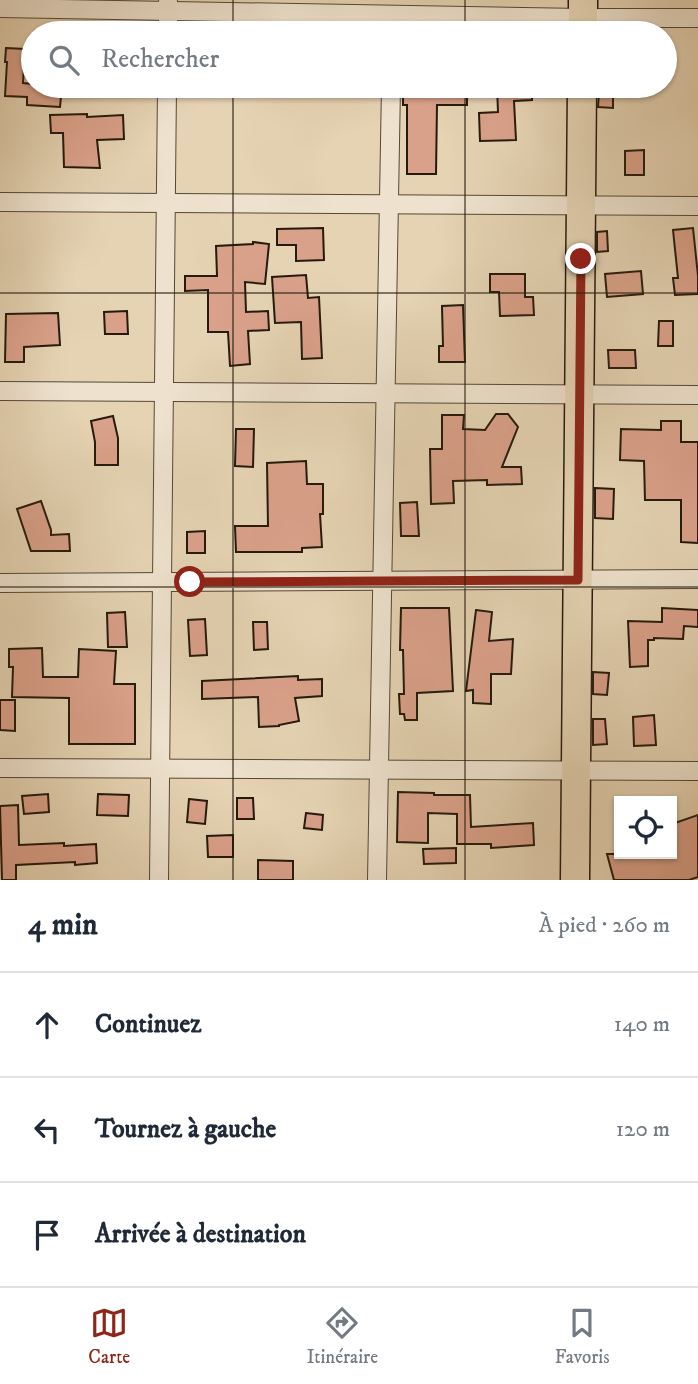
<!DOCTYPE html>
<html lang="fr">
<meta charset="utf-8">
<style>
:root{--surface:#fff;--page:#f2f2f3;--text:#1f2937;--muted:#747a83;--line:#e0e1e3;--accent:#8f2418}
body{margin:0;font-family:"IM FELL DW Pica",serif;background:var(--page);color:var(--text)}
.controls{position:absolute;right:21px;bottom:21px;display:grid;overflow:hidden;border-radius:0px;box-shadow:0 2px 5px #0004}
.controls button{width:63px;height:63px;display:grid;place-items:center;padding:0;border:0;border-bottom:2px solid var(--line);background:var(--surface);color:var(--text);font:35px sans-serif}
.stop{position:absolute;width:21px;height:21px;margin:-16px;border:5px solid #8f2418;border-radius:50%;background:#fff}
.stop.end{background:#8f2418;border-color:#fff;box-shadow:0 2px 7px #0008}
.list{margin:0;padding:0;list-style:none}
h2{display:flex;justify-content:space-between;align-items:center;height:91px;margin:0;padding:0 28px;font-size:30px}
h2 small{font-size:23px;font-weight:400;color:var(--muted)}
.list li{display:grid;grid-template-columns:46px 1fr auto;gap:21px;align-items:center;box-sizing:border-box;height:105px;padding:0 28px;border-top:2px solid var(--line)}
.list b{display:block;font-size:26px;white-space:nowrap}
.list em{font-size:23px;font-style:normal;color:var(--muted)}
.icon{flex:none;width:38px;height:38px;fill:none;stroke:currentColor;stroke-width:2;stroke-linecap:round;stroke-linejoin:round}
.map{position:relative;flex:none;width:698px;height:880px;overflow:hidden}
.search{position:absolute;background:var(--surface);box-shadow:0 2px 5px #0004;left:21px;right:21px;top:21px;height:77px;display:flex;align-items:center;gap:18px;box-sizing:border-box;padding:0 24px;border-radius:38px;color:var(--muted);font-size:26px}
.sheet{height:406px;background:var(--surface)}
nav{display:flex;justify-content:space-around;align-items:center;box-sizing:border-box;height:98px;border-top:2px solid var(--line);background:var(--surface);font-size:19px;color:var(--muted)}
nav a{display:grid;justify-items:center;gap:4px}
nav .on{color:var(--accent)}
.map>svg:first-child{display:block}
</style>
<div class="map">
<svg width="698" height="880" viewBox="0 0 698 880">
<rect width="100%" height="100%" fill="#e5d3b3"/>
<filter id="stains"><feTurbulence type="fractalNoise" baseFrequency=".00286" numOctaves="4"/><feColorMatrix values="0 0 0 0 .2 0 0 0 0 .09 0 0 0 0 .02 0 0 0 .5 -.17"/></filter>
<radialGradient id="worn" r=".72"><stop offset=".6" stop-color="#630" stop-opacity="0"/><stop offset="1" stop-color="#630" stop-opacity=".3"/></radialGradient>
<g fill="#daa18a" stroke="#251a0c" stroke-width="2">
<path d="M6,48L25,49L23,83L33,84V86H62L60,107L27,105V97L5,96L7,62H5Z"/>
<path d="M437,86H467V105H437L436,174H407V105H403V91L437,90Z"/>
<path d="M497,86H532V100L514,101L516,140L480,141L479,113L498,112Z"/>
<path d="M599,93L613,94V108L598,107Z"/>
<path d="M87,114V117L123,115L124,139L97,140L100,168L64,167L63,133H51L50,115Z"/>
<path d="M644,150V175H625V151Z"/>
<path d="M323,228L324,260L296,261V245H277V229Z"/>
<path d="M693,228L698,276V294L675,295L673,278H678L673,230Z"/>
<path d="M607,231L608,251L597,252V232Z"/>
<path d="M253,242L269,244L265,284L245,282L246,312L268,311L269,330L248,331L250,364L230,366L228,332H208V290L185,291V276H217L216,246L253,244Z"/>
<path d="M641,271L643,294L607,297L605,274Z"/>
<path d="M490,274H525V297H533L534,315L500,316L499,292H490Z"/>
<path d="M306,275L308,298L319,297L322,358L302,359L301,322L275,323L272,277Z"/>
<path d="M463,305L465,362H439V346H443L442,306Z"/>
<path d="M127,311L128,334H105L104,312Z"/>
<path d="M58,313L60,345L24,347V362H5L6,314Z"/>
<path d="M659,321H673V346H658Z"/>
<path d="M608,350H635L636,368H609Z"/>
<path d="M496,414H508L518,427L502,467H521L522,484L487,485V480L453,481L454,503L431,504L430,449H442V415H464L463,429L485,430Z"/>
<path d="M113,416L118,438V465H95V442L91,421Z"/>
<path d="M661,421H681V442H698V543L681,542V500H645L644,461L620,460L621,429L661,430Z"/>
<path d="M236,429H254L253,467L235,466Z"/>
<path d="M306,461L307,484H323V514H320L322,547L302,548V552H236L235,526H268L267,463Z"/>
<path d="M595,488L614,489L613,519L595,518Z"/>
<path d="M41,501L51,530V535L69,534L70,551H31L17,509Z"/>
<path d="M417,502L419,536H401L400,503Z"/>
<path d="M205,531V553H187V532Z"/>
<path d="M401,608H449L453,691L417,693V720H405L404,714H400L399,694H404L403,650H400Z"/>
<path d="M662,608L698,610V627L684,626L683,639L654,638V640H648V666L630,667L628,621L662,622Z"/>
<path d="M476,610L492,612L489,641L513,639L511,674H491V704L473,703V690L466,691Z"/>
<path d="M125,612L127,647H108L107,613Z"/>
<path d="M205,619L207,655L190,656L188,620Z"/>
<path d="M253,622H267L268,649L254,650Z"/>
<path d="M42,648L43,677H78L79,649L116,651L114,684H135V744H69V698L12,697L13,667H9V649Z"/>
<path d="M593,672L609,673L607,695L593,694Z"/>
<path d="M298,676V680L322,679V696L295,698L299,721L279,725V726L259,727L258,697L202,699V681Z"/>
<path d="M0,700H15V731L0,730Z"/>
<path d="M654,715L656,745L634,746L633,717Z"/>
<path d="M593,719H605L607,744L593,745Z"/>
<path d="M398,792L434,793V795H470L471,827L533,823L534,845L491,848V844H457V814L428,813V843L397,842Z"/>
<path d="M48,794L49,812L24,814L22,796Z"/>
<path d="M98,794L129,795L128,816L97,815Z"/>
<path d="M237,798H253L254,819H237Z"/>
<path d="M189,799L207,801L205,824L187,822Z"/>
<path d="M18,805L19,845L64,843V846L96,844L97,863L75,865V862L16,865V880H2L0,806Z"/>
<path d="M306,813L323,815L322,830L304,828Z"/>
<path d="M698,815V877L689,880H614L607,854H672V824Z"/>
<path d="M233,835V857H208L207,836Z"/>
<path d="M456,848V863L424,864L423,849Z"/>
<path d="M258,860L293,861V880H258Z"/>
</g>
<g fill="none" stroke-linecap="round" stroke-linejoin="round">
<g stroke="#554836" stroke-width="20">
<g id="street">
<path d="M0,8L583,18H698"/>
<path d="M168,33V2"/>
<path d="M392,33V15"/>
<path d="M0,202L698,206"/>
<path d="M0,391L698,395"/>
<path d="M0,583L698,579"/>
<path d="M0,768L698,771"/>
<path d="M159,880L167,86"/>
<path d="M377,880L391,86"/>
</g>
</g>
<g stroke="#251a0c" stroke-width="31">
<g id="primary">
<path d="M583,33V0"/>
<path d="M575,880L582,86"/>
</g>
</g>
<use href="#street" stroke="#eee2ce" stroke-width="18"/>
<use href="#primary" stroke="#e5d3b3" stroke-width="28"/>
</g>
<g fill="none" stroke-linecap="round" stroke-linejoin="round">
<path stroke="#8f2418" stroke-width="9" d="M190,582L578,580L581,259"/>
</g>
<path fill="none" stroke="#251a0c" stroke-width="2" stroke-opacity="0.55" d="M233,0V33M465,0V33M233,86V880M465,86V880M0,293H698M0,587H698"/>
<rect width="100%" height="100%" filter="url(#stains)"/>
<rect width="100%" height="100%" fill="url(#worn)"/>
</svg>
<div class="controls">
<button><svg class="icon" aria-label="locate" viewBox="0 0 24 24"><circle cx="12" cy="12" r="6"/><path d="M12 2v4M12 18v4M2 12h4M18 12h4"/></svg></button>
</div>
<div class="stop" style="left:190px;top:582px"></div>
<div class="stop end" style="left:581px;top:259px"></div>
<div class="search"><svg class="icon" aria-label="search" viewBox="0 0 24 24"><circle cx="10" cy="10" r="6"/><path d="M15 15l6 6"/></svg>Rechercher</div>
</div>
<section class="sheet">
<h2>4 min<small>À pied · 260 m</small></h2>
<ul class="list">
<li><svg class="icon" aria-label="ahead" viewBox="0 0 24 24"><path d="M12 20V5M6 11l6-6 6 6"/></svg><div><b>Continuez</b></div><em>140 m</em></li>
<li><svg class="icon" aria-label="left" viewBox="0 0 24 24"><path d="M17 20v-9H6M10 6l-5 5 5 5"/></svg><div><b>Tournez à gauche</b></div><em>120 m</em></li>
<li><svg class="icon" aria-label="arrive" viewBox="0 0 24 24"><path d="M6 21V4h12l-3 4 3 4H6"/></svg><div><b>Arrivée à destination</b></div></li>
</ul>
</section>
<nav>
<a class="on"><svg class="icon" aria-label="map" viewBox="0 0 24 24"><path d="M3 6l6-2 6 2 6-2v14l-6 2-6-2-6 2zM9 4v14M15 6v14"/></svg>Carte</a>
<a><svg class="icon" aria-label="directions" viewBox="0 0 24 24"><path d="M12 3l9 9-9 9-9-9zM9 14v-3h6M13 9l2 2-2 2"/></svg>Itinéraire</a>
<a><svg class="icon" aria-label="saved" viewBox="0 0 24 24"><path d="M7 4h10v16l-5-4-5 4z"/></svg>Favoris</a>
</nav>
